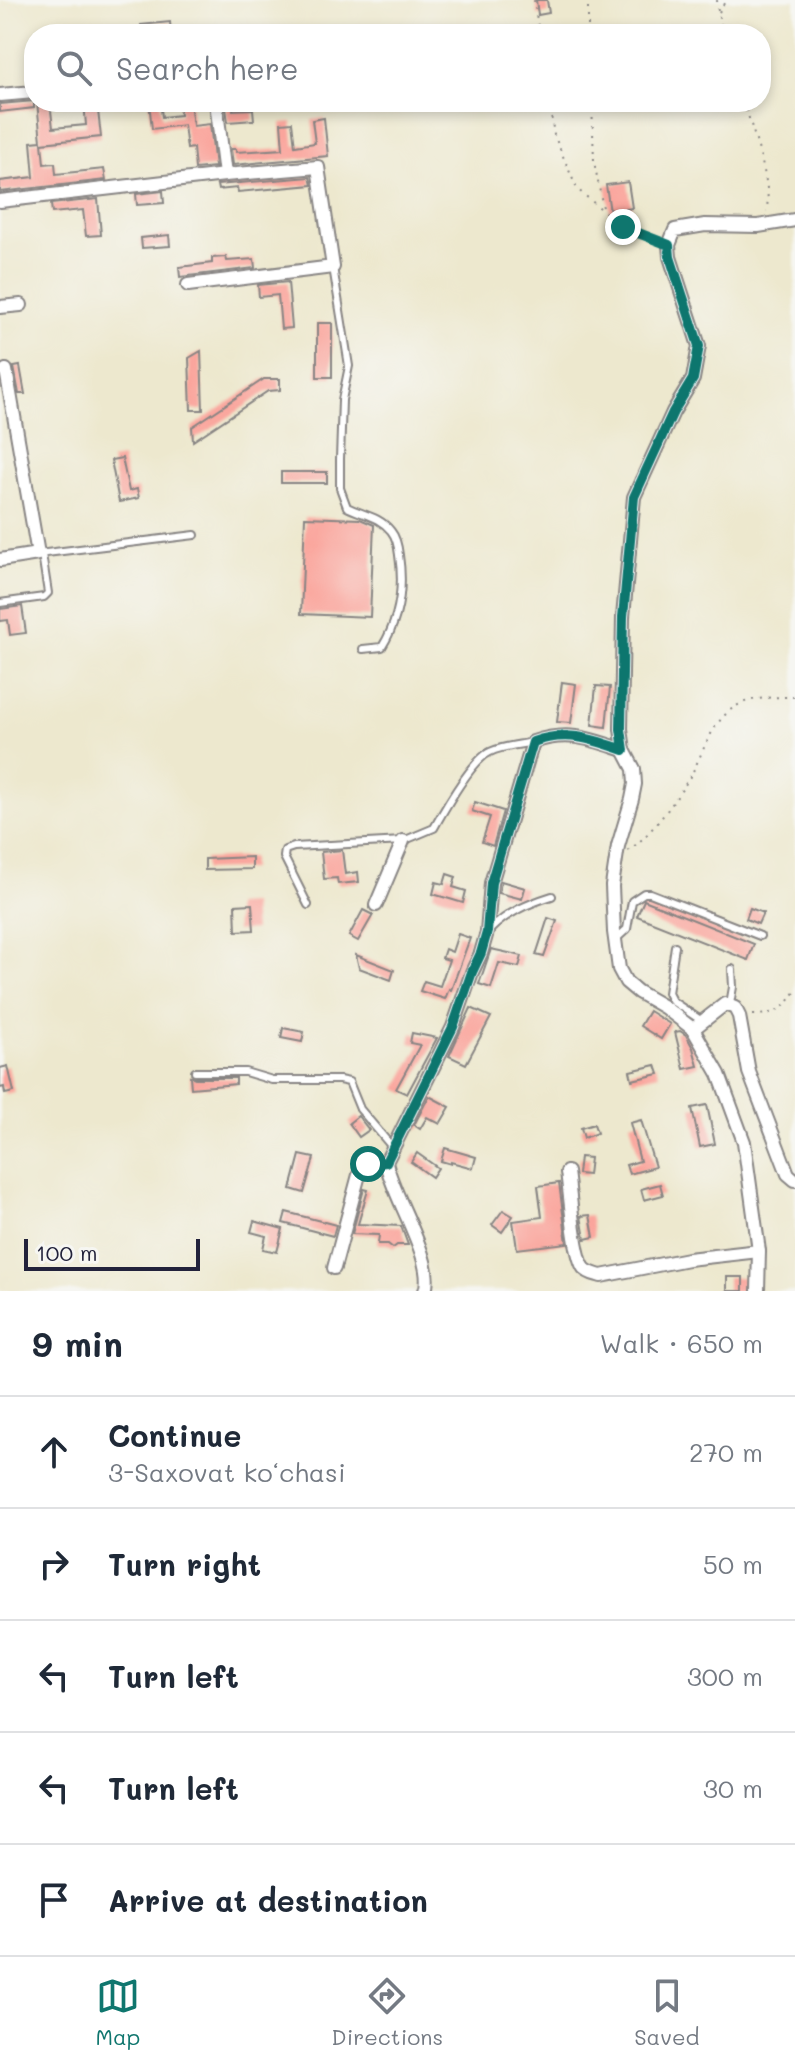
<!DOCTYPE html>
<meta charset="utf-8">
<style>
:root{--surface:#fff;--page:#f6f6f7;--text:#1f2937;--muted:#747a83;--line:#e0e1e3;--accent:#0f766e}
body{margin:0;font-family:Mali,sans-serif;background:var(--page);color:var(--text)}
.scale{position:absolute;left:24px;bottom:20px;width:176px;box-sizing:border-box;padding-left:8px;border:4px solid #22223b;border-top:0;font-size:22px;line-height:28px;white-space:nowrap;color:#22223b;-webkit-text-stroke:6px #f6f6f2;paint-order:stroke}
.stop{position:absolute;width:24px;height:24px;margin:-18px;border:6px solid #0f766e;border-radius:50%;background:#fff}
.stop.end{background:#0f766e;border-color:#fff;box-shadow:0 2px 8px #0008}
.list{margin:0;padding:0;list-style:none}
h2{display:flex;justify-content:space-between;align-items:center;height:104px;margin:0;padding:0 32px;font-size:34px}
h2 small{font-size:26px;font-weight:400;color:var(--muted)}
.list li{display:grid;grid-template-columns:52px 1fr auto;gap:24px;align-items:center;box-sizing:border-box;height:112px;padding:0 32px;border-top:2px solid var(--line)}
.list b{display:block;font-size:30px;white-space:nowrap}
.list p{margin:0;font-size:26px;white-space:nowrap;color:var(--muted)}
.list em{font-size:26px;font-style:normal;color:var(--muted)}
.icon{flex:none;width:44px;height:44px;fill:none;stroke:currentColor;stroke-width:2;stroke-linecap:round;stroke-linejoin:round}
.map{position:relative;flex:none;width:795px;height:1291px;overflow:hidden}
.search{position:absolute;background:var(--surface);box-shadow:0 4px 12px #0003;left:24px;right:24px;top:24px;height:88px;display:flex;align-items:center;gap:20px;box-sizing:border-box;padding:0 28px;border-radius:32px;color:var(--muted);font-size:30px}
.sheet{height:664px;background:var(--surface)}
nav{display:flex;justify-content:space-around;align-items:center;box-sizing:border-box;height:112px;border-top:2px solid var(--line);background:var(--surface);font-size:22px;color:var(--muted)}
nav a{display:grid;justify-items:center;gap:4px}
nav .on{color:var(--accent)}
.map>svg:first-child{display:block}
</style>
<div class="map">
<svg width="795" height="1291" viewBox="0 0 795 1291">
<rect width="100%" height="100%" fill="#f6f6f2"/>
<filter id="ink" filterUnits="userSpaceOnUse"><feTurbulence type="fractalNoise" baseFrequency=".0125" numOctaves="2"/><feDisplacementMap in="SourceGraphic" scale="16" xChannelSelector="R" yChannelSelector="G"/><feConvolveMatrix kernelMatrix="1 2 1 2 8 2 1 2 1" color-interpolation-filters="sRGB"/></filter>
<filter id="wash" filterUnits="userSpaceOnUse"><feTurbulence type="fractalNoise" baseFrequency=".006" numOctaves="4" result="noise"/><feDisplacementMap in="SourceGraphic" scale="32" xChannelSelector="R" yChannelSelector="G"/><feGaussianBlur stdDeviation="1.8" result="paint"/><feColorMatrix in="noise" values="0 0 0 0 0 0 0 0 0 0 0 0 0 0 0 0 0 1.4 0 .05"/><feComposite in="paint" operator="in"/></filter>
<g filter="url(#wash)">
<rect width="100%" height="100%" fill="#ede8ce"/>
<g id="blocks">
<g fill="#faa59c">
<path d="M536,0H547L549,13L538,15Z"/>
<path d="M170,22L171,32L142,34L141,25Z"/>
<path d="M34,101V108L0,112V104Z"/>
<path d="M37,102H50L53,128L86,125L84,102H97L101,137L42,143L44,164L55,163L56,174L104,169L106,180L0,192V181L34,177L31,142L41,141Z"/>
<path d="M149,102H160L162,117L180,115L179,102H190L193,126L210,124L215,167L195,169L193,148L187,149L184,125L152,129Z"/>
<path d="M225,102H233V110L253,109L254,120L228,122Z"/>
<path d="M324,118L328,156L233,165L231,149H236V152L283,149L281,123L292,122L295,146L315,143L312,120Z"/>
<path d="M310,177L312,185L238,192L237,188L218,190L217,185Z"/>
<path d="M628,182L632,208L610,212L606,185Z"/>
<path d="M163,191L164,203L137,205L136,194Z"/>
<path d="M98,199L101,235L86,236L83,210L52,213L51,204Z"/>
<path d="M169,235L170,246L142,248L141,238Z"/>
<path d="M226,257L227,261L254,259L255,268L180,277L179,267L212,263V258Z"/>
<path d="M288,282L292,328L281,329L278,295L259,297L258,285Z"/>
<rect x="317" y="323" width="15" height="54"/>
<path d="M201,351L203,410H191L189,358Z"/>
<path d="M20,366L25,394H19L14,367Z"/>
<path d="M264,379H280V390L268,391L193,441L192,427Z"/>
<path d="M122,458L129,491L137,489L139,498L119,502L111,460Z"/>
<rect x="281" y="472" width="46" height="11"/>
<path d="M305,517L360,519L374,525L370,617L301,614Z"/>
<path d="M22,606L26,633L10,635L8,620L0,621V609Z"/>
<path d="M562,682L576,684L571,723L557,722Z"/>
<path d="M596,686L610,687L606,727L592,725Z"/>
<path d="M475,802L503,811L493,846L482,842L490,817L472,811Z"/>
<path d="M342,850L345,874L358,872L359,882L338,884L337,878L324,879L321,852Z"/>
<path d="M252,857V869L205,870V859Z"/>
<path d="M447,874L456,877L453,887L466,891L463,903L433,894L436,882L444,884Z"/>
<path d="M501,881L525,888L522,899L499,893Z"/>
<path d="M644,900L754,944L748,960L637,916Z"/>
<path d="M252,904L254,930L236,931L235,905Z"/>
<path d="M750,908L763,913L758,924L746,919Z"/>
<path d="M363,910L373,915L358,941L349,936Z"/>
<path d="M548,918L557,921L544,957L536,955Z"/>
<path d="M458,934L470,938L451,990L449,989L445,999L420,991L424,981L440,986L449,960L442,958L445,949L452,952Z"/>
<path d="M491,949L522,956L519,967L499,963L491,988L479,984Z"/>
<path d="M356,955L394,970L391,980L359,968Z"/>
<path d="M471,1008L491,1017L466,1064L449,1056Z"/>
<path d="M649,1011L670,1024L661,1039L640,1026Z"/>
<path d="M283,1028L304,1032L302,1042L281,1038Z"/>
<path d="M680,1031L686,1035L693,1048L698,1066L684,1069L675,1032Z"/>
<path d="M412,1033L437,1038L407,1094L396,1089L420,1045L410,1043Z"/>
<path d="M656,1065L659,1074L632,1080L630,1071Z"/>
<path d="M8,1066L14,1092L5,1094L4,1087L0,1088V1068Z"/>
<path d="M190,1076L195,1078H236V1084L191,1088Z"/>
<path d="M429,1096L450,1107L440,1124L427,1117L420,1129L414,1125Z"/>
<path d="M707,1105L715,1144L700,1147L692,1108Z"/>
<path d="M358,1116L369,1130L359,1137L349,1123Z"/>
<path d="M641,1120L655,1167L629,1174L626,1165L640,1161L630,1123Z"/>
<path d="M594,1124L597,1133L584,1138L581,1128Z"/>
<path d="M445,1148L476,1157L473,1168L451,1162V1164L441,1161Z"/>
<path d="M417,1153L438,1168L432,1177L411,1162Z"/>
<path d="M300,1155L314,1158L304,1193L291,1189Z"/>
<path d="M580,1157L590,1158L588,1175L578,1174Z"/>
<path d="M559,1183L567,1243L517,1249L513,1221L542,1217L538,1186Z"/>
<path d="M660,1184L663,1195L644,1200L641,1189Z"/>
<path d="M364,1189L368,1190L358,1224L401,1226L408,1245H397L393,1248L388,1244H378L379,1235L352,1234Z"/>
<path d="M503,1210L513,1216L502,1232L492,1225Z"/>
<path d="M286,1212L336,1225L333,1236L283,1223Z"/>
<path d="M590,1215L594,1237L585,1239L581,1216Z"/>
<path d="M254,1221L283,1229L277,1252L263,1249L266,1236L251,1232Z"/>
<rect x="727" y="1277" width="16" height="14"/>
</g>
</g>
</g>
<g filter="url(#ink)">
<use href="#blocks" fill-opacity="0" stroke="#888584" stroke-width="2"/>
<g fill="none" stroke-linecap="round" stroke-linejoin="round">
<g stroke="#888584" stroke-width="10">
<g id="lane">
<path d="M333,267L349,366L342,400L340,459V488L347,507C363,515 379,516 391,531C396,537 398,546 399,555C404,588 400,618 382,647L363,649"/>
<path d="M38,554L195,535"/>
<path d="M0,603L44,597L48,593L42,554"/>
<path d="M308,905L284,857L285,850L294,847L403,841L434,828C444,810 472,760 490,752C502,746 520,745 533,742"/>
<path d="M490,930C508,912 527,904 552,896"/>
<path d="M615,940L627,929L632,901L644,893H650L760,936"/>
<path d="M675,946L668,993L672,1001L702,1021"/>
<path d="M730,1004L733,987L732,969"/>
<path d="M195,1072H245L272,1080H339L349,1082L360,1109L392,1147"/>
</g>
</g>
<g stroke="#888584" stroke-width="16">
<g id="street">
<path d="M0,95L34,92"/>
<path d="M216,102L225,175"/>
<path d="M0,201L225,175L318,167L333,267L188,285"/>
<path d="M0,307L21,305"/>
<path d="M0,560L38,554L6,370"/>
<path d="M376,905L403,841"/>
<path d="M693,1029L725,1004L735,1008L739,1016L749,1072L788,1174L795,1180"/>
<path d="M567,1172C570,1191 574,1255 584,1268C588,1273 595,1274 601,1276L688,1259L759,1251"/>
<path d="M334,1268L360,1171L368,1164L386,1162"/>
<path d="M425,1291C436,1261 392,1196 386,1162L453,1027L472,972L481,953L487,932L491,883L533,742C569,730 590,739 624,750"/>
<path d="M758,1291L759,1251L744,1142L719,1074L693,1029L664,1007L638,992L626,982L619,969L614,932L612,886L618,846L632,799L635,784L634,769L624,750L621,729L623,617L634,497L673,412L693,379L699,346L670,257L669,245L675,230L705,225L758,226L795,220"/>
</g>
</g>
<g stroke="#888584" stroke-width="2" stroke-dasharray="2 6" stroke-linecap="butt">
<path d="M534,0L539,34"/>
<path d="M588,0V34"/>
<path d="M717,0L718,13L724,34"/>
<path d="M719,12L726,0"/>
<path d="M549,102L554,135L577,189L623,227L659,242"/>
<path d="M592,102L594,161L603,208"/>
<path d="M744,102C751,127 774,188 766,211"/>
<path d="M628,851C652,834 676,800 691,775C704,751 713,717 740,704C755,697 778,697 795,697"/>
<path d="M753,1015C772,1015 785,1010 795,992"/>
</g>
<use href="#lane" stroke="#fff" stroke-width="6"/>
<use href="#street" stroke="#fff" stroke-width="12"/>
</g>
</g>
<g fill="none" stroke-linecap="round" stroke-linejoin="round" filter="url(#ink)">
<path stroke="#0f766e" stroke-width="10" d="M368,1164L386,1162L453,1027L472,972L481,953L487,932L491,883L533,742C568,730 591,739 624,750L621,729L623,617L634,497L673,412L693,379L699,346L670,257L669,245L623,227"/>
</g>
</svg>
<div class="scale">100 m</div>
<div class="stop" style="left:368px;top:1164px"></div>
<div class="stop end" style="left:623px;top:227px"></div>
<div class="search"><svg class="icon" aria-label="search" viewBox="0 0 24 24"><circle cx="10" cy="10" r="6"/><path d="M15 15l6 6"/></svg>Search here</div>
</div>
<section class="sheet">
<h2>9 min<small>Walk · 650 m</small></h2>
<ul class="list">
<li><svg class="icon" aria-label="ahead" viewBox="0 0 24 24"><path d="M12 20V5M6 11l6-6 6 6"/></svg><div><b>Continue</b><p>3-Saxovat koʻchasi</p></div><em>270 m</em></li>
<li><svg class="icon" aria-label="right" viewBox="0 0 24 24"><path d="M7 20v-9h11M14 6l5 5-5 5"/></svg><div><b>Turn right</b></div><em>50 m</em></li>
<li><svg class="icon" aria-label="left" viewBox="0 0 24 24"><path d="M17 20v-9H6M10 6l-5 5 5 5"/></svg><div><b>Turn left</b></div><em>300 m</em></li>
<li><svg class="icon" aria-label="left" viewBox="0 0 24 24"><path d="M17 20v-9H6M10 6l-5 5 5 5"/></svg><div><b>Turn left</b></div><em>30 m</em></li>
<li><svg class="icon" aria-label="arrive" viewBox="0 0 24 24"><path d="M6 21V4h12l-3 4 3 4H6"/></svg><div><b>Arrive at destination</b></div></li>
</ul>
</section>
<nav>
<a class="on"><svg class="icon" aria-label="map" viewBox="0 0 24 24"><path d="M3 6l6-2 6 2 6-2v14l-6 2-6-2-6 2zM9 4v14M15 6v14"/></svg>Map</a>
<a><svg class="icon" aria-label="directions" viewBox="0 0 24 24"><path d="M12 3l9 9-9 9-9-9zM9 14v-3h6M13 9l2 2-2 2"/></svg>Directions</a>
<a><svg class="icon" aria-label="saved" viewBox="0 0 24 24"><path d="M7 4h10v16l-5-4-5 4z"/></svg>Saved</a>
</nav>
